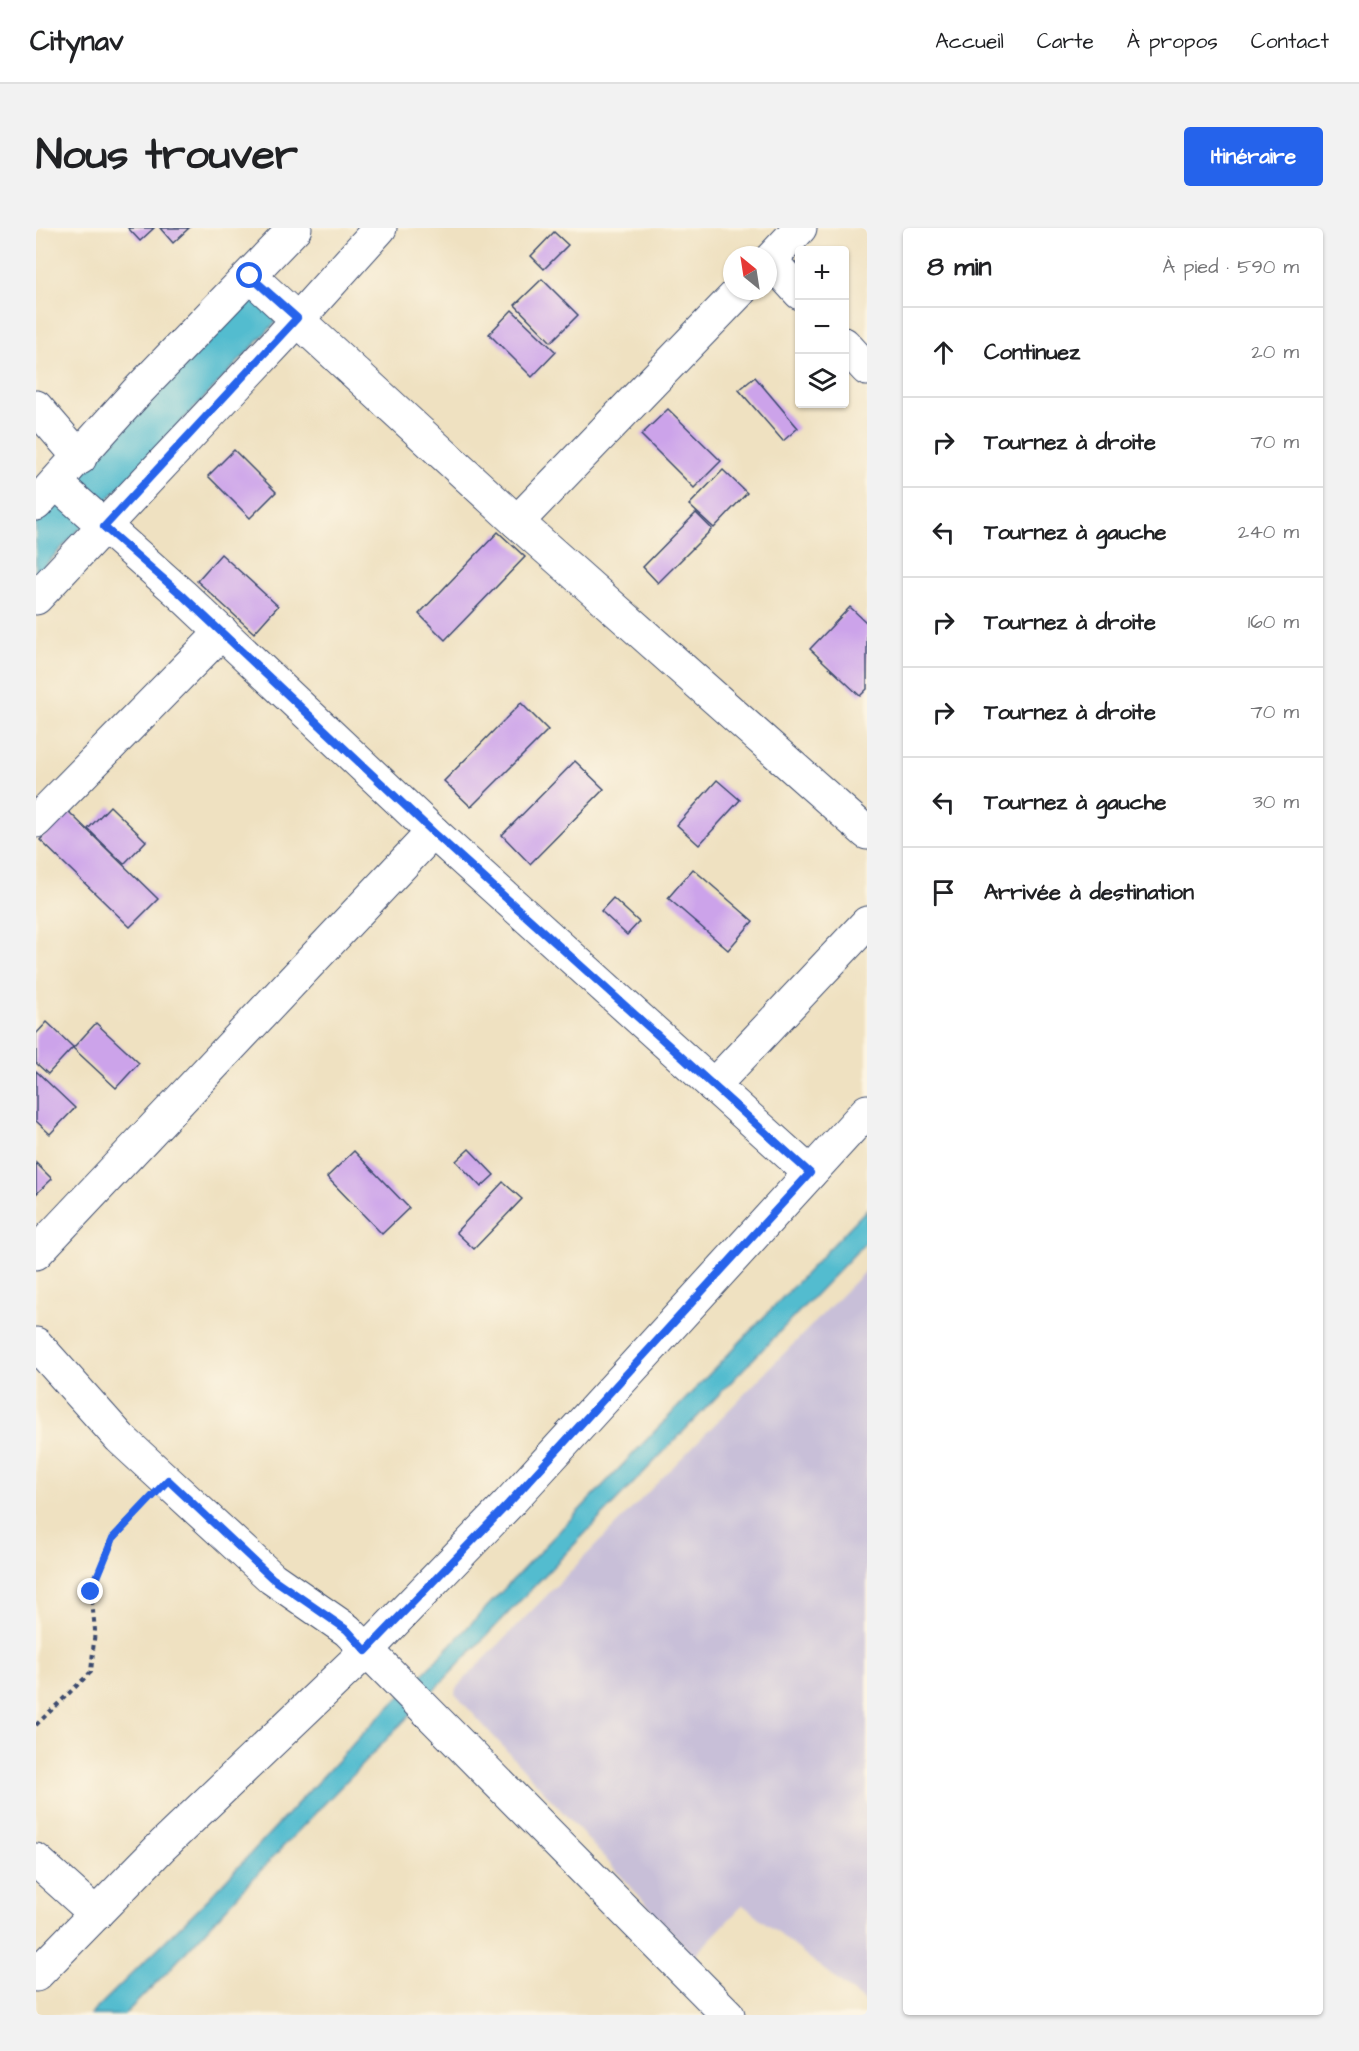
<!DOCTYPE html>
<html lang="fr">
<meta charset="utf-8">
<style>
:root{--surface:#fff;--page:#f2f2f2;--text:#202124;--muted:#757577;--line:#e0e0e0;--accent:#2563eb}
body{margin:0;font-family:"Architects Daughter",sans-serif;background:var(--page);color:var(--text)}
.controls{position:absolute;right:18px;top:18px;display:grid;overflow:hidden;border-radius:6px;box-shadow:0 2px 4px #0004}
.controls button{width:54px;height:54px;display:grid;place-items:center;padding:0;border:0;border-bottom:2px solid var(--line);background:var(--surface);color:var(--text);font:30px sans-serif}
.compass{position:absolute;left:687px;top:18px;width:54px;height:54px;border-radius:50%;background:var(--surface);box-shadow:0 2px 4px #0004;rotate:330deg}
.stop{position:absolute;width:18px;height:18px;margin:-14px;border:4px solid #2563eb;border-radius:50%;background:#fff}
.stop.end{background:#2563eb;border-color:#fff;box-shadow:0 2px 6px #0008}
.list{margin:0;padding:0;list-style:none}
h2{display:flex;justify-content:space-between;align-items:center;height:78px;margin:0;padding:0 24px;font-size:26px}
h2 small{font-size:20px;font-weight:400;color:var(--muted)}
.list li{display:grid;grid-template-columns:39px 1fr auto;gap:18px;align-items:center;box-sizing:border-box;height:90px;padding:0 24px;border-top:2px solid var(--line)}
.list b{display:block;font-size:22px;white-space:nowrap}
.list em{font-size:20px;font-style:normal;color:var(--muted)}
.icon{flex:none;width:33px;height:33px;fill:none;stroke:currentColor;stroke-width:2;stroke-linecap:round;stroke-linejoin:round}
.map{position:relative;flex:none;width:831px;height:1787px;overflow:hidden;border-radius:6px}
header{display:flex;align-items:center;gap:36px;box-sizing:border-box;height:84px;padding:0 30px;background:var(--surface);border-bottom:2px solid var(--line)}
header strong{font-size:28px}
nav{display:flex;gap:33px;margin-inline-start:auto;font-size:21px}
.intro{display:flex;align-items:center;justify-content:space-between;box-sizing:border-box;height:144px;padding:0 36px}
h1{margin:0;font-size:42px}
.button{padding:15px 27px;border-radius:6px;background:var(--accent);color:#fff;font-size:21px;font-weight:700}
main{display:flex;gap:36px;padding:0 36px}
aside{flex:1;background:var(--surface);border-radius:6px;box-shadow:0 2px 4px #0004}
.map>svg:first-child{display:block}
</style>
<header>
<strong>Citynav</strong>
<nav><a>Accueil</a><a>Carte</a><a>À propos</a><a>Contact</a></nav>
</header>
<div class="intro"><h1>Nous trouver</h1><a class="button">Itinéraire</a></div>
<main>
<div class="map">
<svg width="831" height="1787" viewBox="0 0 831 1787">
<rect width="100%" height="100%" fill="#fcf5e5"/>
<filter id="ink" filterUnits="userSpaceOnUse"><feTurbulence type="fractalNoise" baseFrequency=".0167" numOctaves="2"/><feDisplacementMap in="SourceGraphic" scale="12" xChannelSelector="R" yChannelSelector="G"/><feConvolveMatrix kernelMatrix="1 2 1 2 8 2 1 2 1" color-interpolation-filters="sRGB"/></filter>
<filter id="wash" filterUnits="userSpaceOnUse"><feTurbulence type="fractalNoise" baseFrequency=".008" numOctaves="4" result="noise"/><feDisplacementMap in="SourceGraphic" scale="24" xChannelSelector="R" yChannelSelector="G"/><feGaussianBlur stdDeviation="1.35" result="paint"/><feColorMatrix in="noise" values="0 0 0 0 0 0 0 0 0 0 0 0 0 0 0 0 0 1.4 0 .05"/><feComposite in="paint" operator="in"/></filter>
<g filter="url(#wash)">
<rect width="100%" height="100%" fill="#efe1c1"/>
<path fill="#c8bfd8" d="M831,1041V1776L707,1677L658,1728L419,1466L420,1460Z"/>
<g fill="#52bccf" stroke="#367696" stroke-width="1.5">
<path d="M213,72H234L239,95L0,347V294Z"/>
<path d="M831,981V1013L236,1630L135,1740L88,1787H54L173,1670L332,1500L384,1449Z"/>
</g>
<g id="blocks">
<g fill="#cca3ea">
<path d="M92,0H118L104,13Z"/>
<path d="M124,0H153L137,15Z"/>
<path d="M518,4L532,17L508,41L495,28Z"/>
<path d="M506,51L542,87L515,114L479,77Z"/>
<path d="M476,82L520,124L496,149L453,106Z"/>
<path d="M719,149L762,200L747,213L703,162Z"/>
<path d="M632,181L685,233L658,260L605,207Z"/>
<path d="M198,222L240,264L214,290L172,248Z"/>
<path d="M687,242L711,265L678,300L653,277Z"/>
<path d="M660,285L676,301L622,355L607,339Z"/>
<path d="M462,304L489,329L409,412L383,386Z"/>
<path d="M185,326L242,378L218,405L161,353Z"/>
<path d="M814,379L831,395V461L824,468L774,421Z"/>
<path d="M485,475L512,502L435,579L408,553Z"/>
<path d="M539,533L568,561L494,636L466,607Z"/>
<path d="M681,552L704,572L663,617L641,597Z"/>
<path d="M74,578L110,613L88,636L52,601Z"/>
<path d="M32,583L122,671L94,699L4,612Z"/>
<path d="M657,641L717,693L692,722L632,670Z"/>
<path d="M577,670L603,694L591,707L565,683Z"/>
<path d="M11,794L37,819L12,846L0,835V806Z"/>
<path d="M60,795L103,835L80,860L37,820Z"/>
<path d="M0,843L39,880L14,906L0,893Z"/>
<path d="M433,921L458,947L445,959L420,933Z"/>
<path d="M318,923L373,980L346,1006L291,949Z"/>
<path d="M0,935L16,951L0,966Z"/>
<path d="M467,954L486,971L438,1021L420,1004Z"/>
</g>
</g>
</g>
<g filter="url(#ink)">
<use href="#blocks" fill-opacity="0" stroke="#3b4a6d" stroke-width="1.5"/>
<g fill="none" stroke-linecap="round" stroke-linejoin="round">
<g stroke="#3b4a6d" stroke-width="35">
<g id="minor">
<path d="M734,32L764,65"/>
<path d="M732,34L764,0"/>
<path d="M214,48L481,294L831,605"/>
<path d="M808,116L831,141"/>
<path d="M0,179L44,230"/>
<path d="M20,255L146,367L397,604L774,945"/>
<path d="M0,276L100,165L259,0"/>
<path d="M481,294L704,63"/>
<path d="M0,370L245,110L344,0"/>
<path d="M0,593L186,404"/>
<path d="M677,858L831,695"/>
<path d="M0,1025L397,604"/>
<path d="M0,1116L84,1210L236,1350L311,1402L692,1787"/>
<path d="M0,1632L60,1686"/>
<path d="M0,1747L127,1617L330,1423L472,1276L831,883"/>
</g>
</g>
<path stroke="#3b4a6d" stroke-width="4" stroke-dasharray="4.5 4.5" stroke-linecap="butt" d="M0,1497L55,1444L59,1402L55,1364L77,1310L110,1275"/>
<use href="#minor" stroke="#fff" stroke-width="33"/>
</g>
</g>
<g fill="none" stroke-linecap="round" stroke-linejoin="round" filter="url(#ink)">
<path stroke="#2563eb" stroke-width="8" d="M55,1364L77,1310L132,1252L236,1350L311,1402L330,1423L472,1276L774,945L397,604L146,367L68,299L261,90L214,48"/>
</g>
</svg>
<div class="controls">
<button>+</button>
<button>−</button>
<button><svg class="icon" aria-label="layers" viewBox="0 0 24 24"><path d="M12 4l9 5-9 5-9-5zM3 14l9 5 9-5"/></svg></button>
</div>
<svg class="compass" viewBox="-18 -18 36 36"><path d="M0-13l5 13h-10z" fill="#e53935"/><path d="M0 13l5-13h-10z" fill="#757577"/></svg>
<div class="stop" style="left:214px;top:48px"></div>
<div class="stop end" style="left:55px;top:1364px"></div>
</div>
<aside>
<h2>8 min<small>À pied · 590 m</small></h2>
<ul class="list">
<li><svg class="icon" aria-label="ahead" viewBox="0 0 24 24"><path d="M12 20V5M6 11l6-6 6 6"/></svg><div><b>Continuez</b></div><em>20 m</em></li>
<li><svg class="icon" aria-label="right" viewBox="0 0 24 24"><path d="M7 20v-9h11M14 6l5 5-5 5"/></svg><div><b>Tournez à droite</b></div><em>70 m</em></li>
<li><svg class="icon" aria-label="left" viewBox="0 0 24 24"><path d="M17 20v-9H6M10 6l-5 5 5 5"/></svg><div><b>Tournez à gauche</b></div><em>240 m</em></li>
<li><svg class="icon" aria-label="right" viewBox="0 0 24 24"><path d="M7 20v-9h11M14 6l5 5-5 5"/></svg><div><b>Tournez à droite</b></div><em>160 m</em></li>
<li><svg class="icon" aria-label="right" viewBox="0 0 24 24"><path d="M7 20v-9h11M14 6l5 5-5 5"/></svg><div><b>Tournez à droite</b></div><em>70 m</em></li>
<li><svg class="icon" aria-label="left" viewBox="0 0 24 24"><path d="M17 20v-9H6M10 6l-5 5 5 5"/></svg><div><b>Tournez à gauche</b></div><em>30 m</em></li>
<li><svg class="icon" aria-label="arrive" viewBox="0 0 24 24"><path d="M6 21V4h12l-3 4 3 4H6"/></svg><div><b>Arrivée à destination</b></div></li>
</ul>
</aside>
</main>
